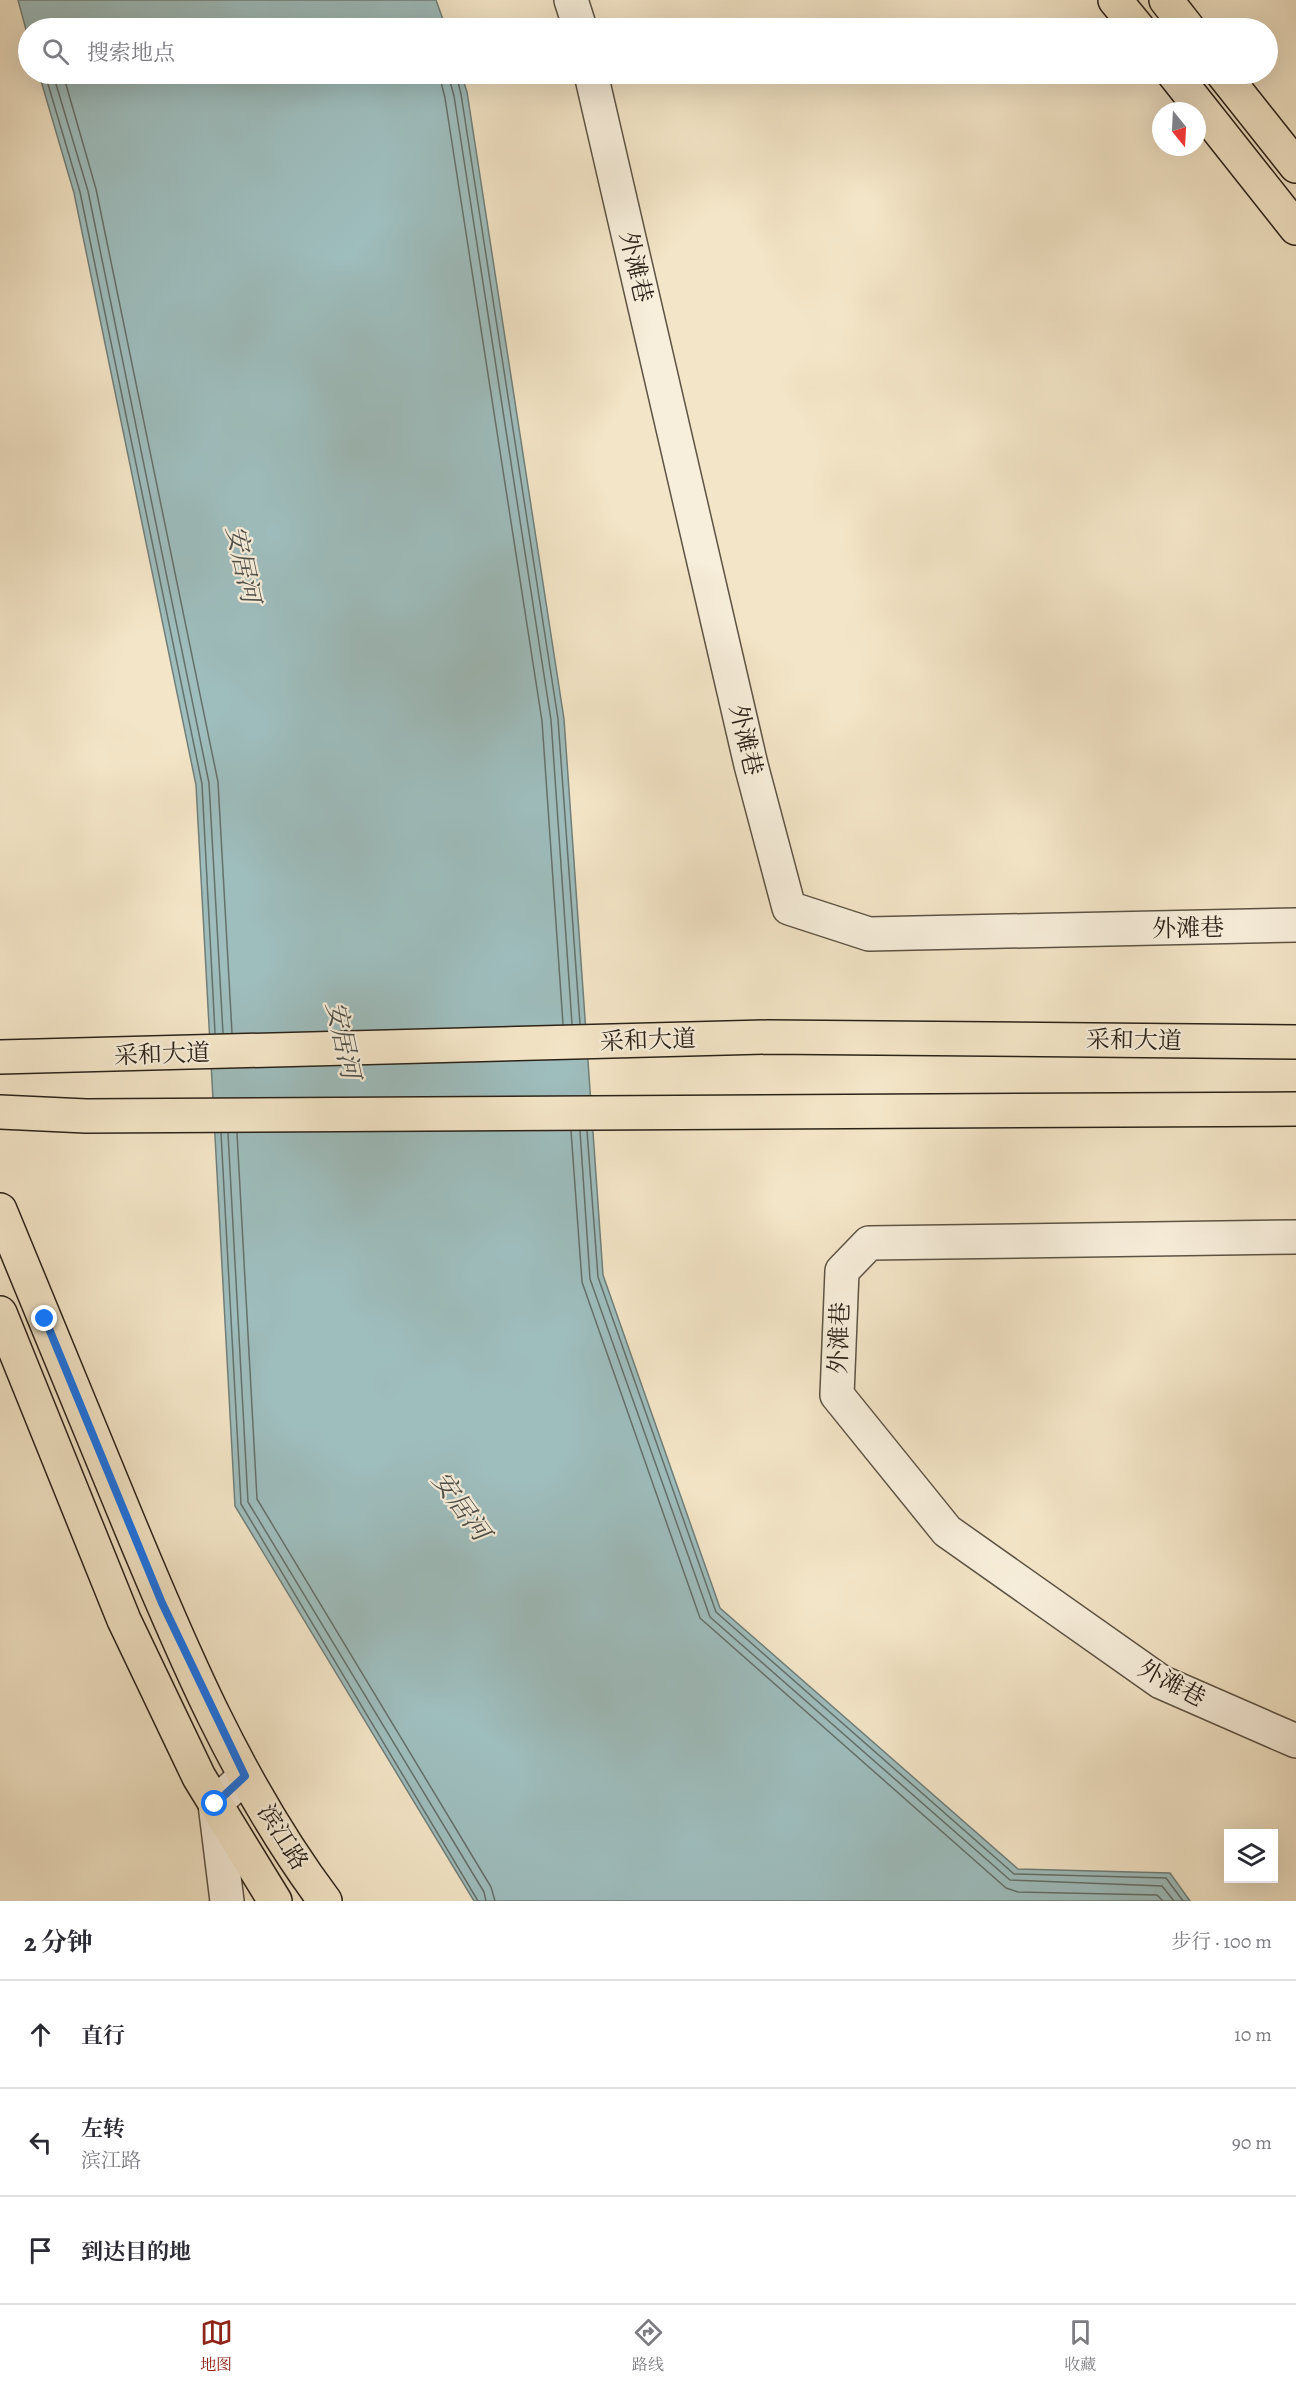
<!DOCTYPE html>
<html lang="zh">
<meta charset="utf-8">
<style>
:root{--surface:#fff;--page:#f7f7f7;--text:#2b2b33;--muted:#7c7c81;--line:#e1e1e2;--accent:#8f2418}
body{margin:0;font-family:Alegreya,"Noto Serif SC",serif;background:var(--page);color:var(--text)}
.controls{position:absolute;right:18px;bottom:18px;display:grid;overflow:hidden;border-radius:0px;box-shadow:0 6px 24px #0002}
.controls button{width:54px;height:54px;display:grid;place-items:center;padding:0;border:0;border-bottom:2px solid var(--line);background:var(--surface);color:var(--text);font:30px sans-serif}
.compass{position:absolute;left:1152px;top:102px;width:54px;height:54px;border-radius:50%;background:var(--surface);box-shadow:0 6px 24px #0002;rotate:162deg}
.stop{position:absolute;width:18px;height:18px;margin:-14px;border:4px solid #1a73e8;border-radius:50%;background:#fff}
.stop.end{background:#1a73e8;border-color:#fff;box-shadow:0 2px 6px #0008}
.list{margin:0;padding:0;list-style:none}
h2{display:flex;justify-content:space-between;align-items:center;height:78px;margin:0;padding:0 24px;font-size:26px}
h2 small{font-size:20px;font-weight:400;color:var(--muted)}
.list li{display:grid;grid-template-columns:39px 1fr auto;gap:18px;align-items:center;box-sizing:border-box;height:108px;padding:0 24px;border-top:2px solid var(--line)}
.list b{display:block;font-size:22px;white-space:nowrap}
.list p{margin:0;font-size:20px;white-space:nowrap;color:var(--muted)}
.list em{font-size:20px;font-style:normal;color:var(--muted)}
.icon{flex:none;width:33px;height:33px;fill:none;stroke:currentColor;stroke-width:2;stroke-linecap:round;stroke-linejoin:round}
.map{position:relative;flex:none;width:1296px;height:1901px;overflow:hidden}
.search{position:absolute;background:var(--surface);box-shadow:0 6px 24px #0002;left:18px;right:18px;top:18px;height:66px;display:flex;align-items:center;gap:15px;box-sizing:border-box;padding:0 21px;border-radius:33px;color:var(--muted);font-size:22px}
.sheet{height:402px;background:var(--surface)}
nav{display:flex;justify-content:space-around;align-items:center;box-sizing:border-box;height:84px;border-top:2px solid var(--line);background:var(--surface);font-size:16px;color:var(--muted)}
nav a{display:grid;justify-items:center;gap:3px}
nav .on{color:var(--accent)}
.map>svg:first-child{display:block}
</style>
<div class="map">
<svg width="1296" height="1901" viewBox="0 0 1296 1901">
<rect width="100%" height="100%" fill="#f3e5c7"/>
<filter id="stains"><feTurbulence type="fractalNoise" baseFrequency=".00333" numOctaves="4"/><feColorMatrix values="0 0 0 0 .2 0 0 0 0 .09 0 0 0 0 .02 0 0 0 .5 -.17"/></filter>
<radialGradient id="worn" r=".72"><stop offset=".6" stop-color="#630" stop-opacity="0"/><stop offset="1" stop-color="#630" stop-opacity=".3"/></radialGradient>
<g fill="#9ebdbd" stroke="#707f7b" stroke-width="1.5">
<path d="M18,0H436L446,28H28V37Z"/>
<path d="M39,74H461L467,92L564,719L603,1275L720,1608L1018,1869L1170,1873L1190,1901H474L235,1506L196,785L74,193Z"/>
</g>
<g fill="none" stroke-linecap="round" stroke-linejoin="round">
<g stroke="#64706b" stroke-width="1.5">
<path d="M45,74L80,192L202,784L215,1033"/>
<path d="M53,74L88,191L209,783L223,1033"/>
<path d="M63,74L96,189L218,782L232,1033"/>
<path d="M439,74L445,98L542,721L563,1024"/>
<path d="M448,74L454,96L551,720L572,1024"/>
<path d="M456,74L461,94L558,719L580,1024"/>
<path d="M571,1131L582,1282L700,1618L1006,1888L1018,1892L1157,1895L1163,1901"/>
<path d="M580,1131L590,1279L710,1617L1010,1880L1162,1886L1174,1901"/>
<path d="M587,1131L598,1277L716,1612L1014,1874L1166,1878L1183,1901"/>
<path d="M221,1133L241,1504L478,1901"/>
<path d="M228,1133L248,1502L484,1892L486,1901"/>
<path d="M237,1133L257,1499L491,1887L495,1901"/>
</g>
<g stroke="#5d5344" stroke-width="36">
<g id="minor">
<path d="M571,0L580,28"/>
<path d="M591,74L751,765L789,908L869,934L1296,925"/>
<path d="M1296,1237L869,1243L842,1271L837,1395L947,1531L1161,1682L1296,1741"/>
<path d="M227,1901L215,1804L245,1776"/>
</g>
</g>
<g stroke="#2b2219" stroke-width="36">
<g id="major">
<path d="M1115,0L1138,28"/>
<path d="M1166,0L1188,28"/>
<path d="M1174,74L1296,228"/>
<path d="M1223,74L1296,166"/>
<path d="M0,1057L768,1037L1296,1042"/>
<path d="M0,1112L86,1116L1296,1109"/>
<path d="M0,1210C42,1312 84,1414 126,1516C181,1649 238,1785 325,1901"/>
<path d="M0,1313L124,1620L199,1777L275,1901"/>
</g>
</g>
<use href="#minor" stroke="#f7eedb" stroke-width="33"/>
<use href="#major" stroke="#f3e5c7" stroke-width="33"/>
</g>
<g fill="none" stroke-linecap="round" stroke-linejoin="round">
<path stroke="#1a73e8" stroke-width="8" d="M45,1319L162,1603L245,1776L215,1804"/>
</g>
<g text-anchor="middle" dominant-baseline="central" stroke-width="4.5" stroke-linejoin="round" paint-order="stroke">
<g font-size="24" fill="#2b2219" stroke="#f7eedb">
<text transform="translate(636 267) rotate(77)">外滩巷</text>
<text transform="translate(746 740) rotate(77)">外滩巷</text>
<text transform="translate(1188 928) rotate(-1)">外滩巷</text>
<text transform="translate(648 1040) rotate(-2)">采和大道</text>
<text transform="translate(1134 1040) rotate(1)">采和大道</text>
<text transform="translate(162 1054) rotate(-2)">采和大道</text>
<text transform="translate(839 1338) rotate(-88)">外滩巷</text>
<text transform="translate(1172 1683) rotate(28)">外滩巷</text>
<text transform="translate(283 1837) rotate(58)">滨江路</text>
</g>
<g font-size="26" font-style="italic" fill="#4e504a" stroke="#f7eedb">
<text transform="translate(243 564) rotate(78)">安居河</text>
<text transform="translate(343 1040) rotate(78)">安居河</text>
<text transform="translate(461 1506) rotate(54)">安居河</text>
</g>
</g>
<rect width="100%" height="100%" filter="url(#stains)"/>
<rect width="100%" height="100%" fill="url(#worn)"/>
</svg>
<div class="controls">
<button><svg class="icon" aria-label="layers" viewBox="0 0 24 24"><path d="M12 4l9 5-9 5-9-5zM3 14l9 5 9-5"/></svg></button>
</div>
<svg class="compass" viewBox="-18 -18 36 36"><path d="M0-13l5 13h-10z" fill="#e53935"/><path d="M0 13l5-13h-10z" fill="#7c7c81"/></svg>
<div class="stop" style="left:215px;top:1804px"></div>
<div class="stop end" style="left:45px;top:1319px"></div>
<div class="search"><svg class="icon" aria-label="search" viewBox="0 0 24 24"><circle cx="10" cy="10" r="6"/><path d="M15 15l6 6"/></svg>搜索地点</div>
</div>
<section class="sheet">
<h2>2 分钟<small>步行 · 100 m</small></h2>
<ul class="list">
<li><svg class="icon" aria-label="ahead" viewBox="0 0 24 24"><path d="M12 20V5M6 11l6-6 6 6"/></svg><div><b>直行</b></div><em>10 m</em></li>
<li><svg class="icon" aria-label="left" viewBox="0 0 24 24"><path d="M17 20v-9H6M10 6l-5 5 5 5"/></svg><div><b>左转</b><p>滨江路</p></div><em>90 m</em></li>
<li><svg class="icon" aria-label="arrive" viewBox="0 0 24 24"><path d="M6 21V4h12l-3 4 3 4H6"/></svg><div><b>到达目的地</b></div></li>
</ul>
</section>
<nav>
<a class="on"><svg class="icon" aria-label="map" viewBox="0 0 24 24"><path d="M3 6l6-2 6 2 6-2v14l-6 2-6-2-6 2zM9 4v14M15 6v14"/></svg>地图</a>
<a><svg class="icon" aria-label="directions" viewBox="0 0 24 24"><path d="M12 3l9 9-9 9-9-9zM9 14v-3h6M13 9l2 2-2 2"/></svg>路线</a>
<a><svg class="icon" aria-label="saved" viewBox="0 0 24 24"><path d="M7 4h10v16l-5-4-5 4z"/></svg>收藏</a>
</nav>
